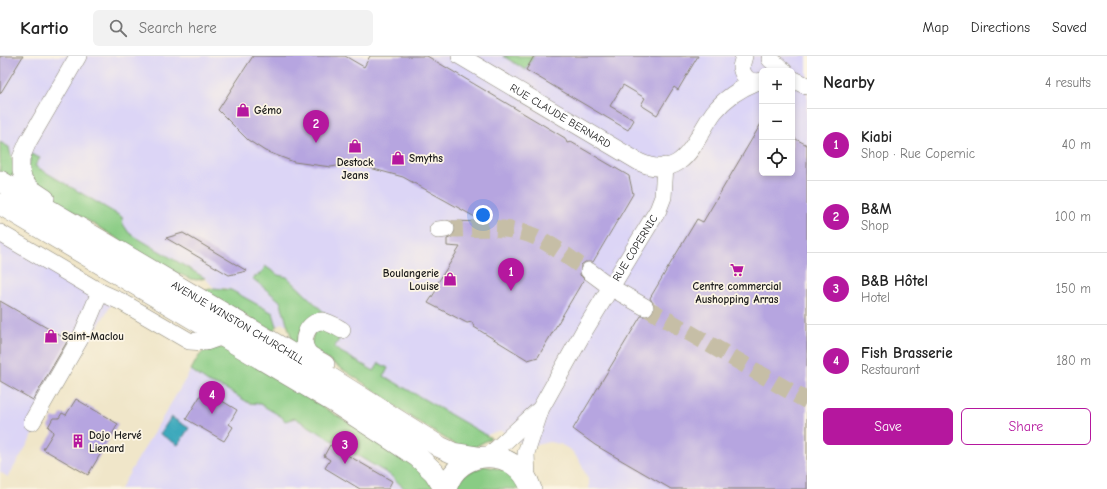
<!DOCTYPE html>
<meta charset="utf-8">
<style>
:root{--surface:#fff;--page:#f2f2f2;--text:#222;--muted:#767676;--line:#e0e0e0;--accent:#b5179e}
body{margin:0;font-family:"Comic Neue",sans-serif;background:var(--page);color:var(--text)}
.controls{position:absolute;right:12px;top:12px;display:grid;overflow:hidden;border-radius:6px;box-shadow:0 2px 6px #0003}
.controls button{width:36px;height:36px;display:grid;place-items:center;padding:0;border:0;border-bottom:1px solid var(--line);background:var(--surface);color:var(--text);font:20px sans-serif}
.you{position:absolute;left:483px;top:159px;width:14px;height:14px;margin:-10px;border:3px solid #fff;border-radius:50%;background:#1a73e8;box-shadow:0 0 0 6px #1a73e833}
.badge{display:grid;place-items:center;width:26px;height:26px;border-radius:50%;background:var(--accent);color:#fff;font-size:13px;font-weight:700}
.pin{position:absolute;translate:-50% -33px;filter:drop-shadow(0 1px 2px #0008)}
.pin::after{content:'';position:absolute;top:21px;width:14px;height:12px;background:inherit;clip-path:polygon(0 0,100% 0,50% 100%)}
.list{margin:0;padding:0;list-style:none}
h2{display:flex;justify-content:space-between;align-items:center;height:52px;margin:0;padding:0 16px;font-size:17px}
h2 small{font-size:13px;font-weight:400;color:var(--muted)}
.list li{display:grid;grid-template-columns:26px 1fr auto;gap:12px;align-items:center;box-sizing:border-box;height:72px;padding:0 16px;border-top:1px solid var(--line)}
.list b{display:block;font-size:15px;white-space:nowrap}
.list p{margin:0;font-size:13px;white-space:nowrap;color:var(--muted)}
.list em{font-size:13px;font-style:normal;color:var(--muted)}
.actions{display:flex;gap:8px;padding:12px 16px}
.actions a{flex:1;padding:9px 0;border:1px solid var(--accent);border-radius:6px;text-align:center;font-size:14px;color:var(--accent)}
.actions .main{background:var(--accent);color:#fff}
.icon{flex:none;width:22px;height:22px;fill:none;stroke:currentColor;stroke-width:2;stroke-linecap:round;stroke-linejoin:round}
.map{position:relative;flex:none;width:807px;height:433px;overflow:hidden}
header{display:flex;align-items:center;gap:24px;box-sizing:border-box;height:56px;padding:0 20px;background:var(--surface);border-bottom:1px solid var(--line)}
header strong{font-size:19px}
nav{display:flex;gap:22px;margin-inline-start:auto;font-size:14px}
.search{width:280px;height:36px;background:var(--page);display:flex;align-items:center;gap:10px;box-sizing:border-box;padding:0 14px;border-radius:6px;color:var(--muted);font-size:15px}
main{display:flex}
aside{flex:1;background:var(--surface)}
.map>svg:first-child{display:block}
</style>
<header>
<strong>Kartio</strong>
<div class="search"><svg class="icon" aria-label="search" viewBox="0 0 24 24"><circle cx="10" cy="10" r="6"/><path d="M15 15l6 6"/></svg>Search here</div>
<nav><a>Map</a><a>Directions</a><a>Saved</a></nav>
</header>
<main>
<div class="map">
<svg width="807" height="433" viewBox="0 0 807 433">
<rect width="100%" height="100%" fill="#fcf5e5"/>
<filter id="ink" filterUnits="userSpaceOnUse"><feTurbulence type="fractalNoise" baseFrequency=".025" numOctaves="2"/><feDisplacementMap in="SourceGraphic" scale="8" xChannelSelector="R" yChannelSelector="G"/><feConvolveMatrix kernelMatrix="1 2 1 2 8 2 1 2 1" color-interpolation-filters="sRGB"/></filter>
<filter id="wash" filterUnits="userSpaceOnUse"><feTurbulence type="fractalNoise" baseFrequency=".012" numOctaves="4" result="noise"/><feDisplacementMap in="SourceGraphic" scale="16" xChannelSelector="R" yChannelSelector="G"/><feGaussianBlur stdDeviation="0.9" result="paint"/><feColorMatrix in="noise" values="0 0 0 0 0 0 0 0 0 0 0 0 0 0 0 0 0 1.4 0 .05"/><feComposite in="paint" operator="in"/></filter>
<g filter="url(#wash)">
<rect width="100%" height="100%" fill="#f0e6c9"/>
<g fill="#dcd5f6" fill-rule="evenodd">
<path d="M0,0H503L525,13L534,0H807V433H589V425L579,404L571,394L560,388L549,386L527,391L502,375H498L484,380L384,320L388,312L374,315L334,292V277L325,257L287,221L278,219L265,210L262,217L253,222L280,245L288,269L281,267L277,270L273,257L225,232H214L205,222L129,177L123,168L122,161L35,110L39,102L31,98L29,110L21,112L10,97L9,91L0,86ZM762,15H792V117H762Z"/>
<path d="M0,177L115,242L8,421L0,416Z"/>
<path d="M191,314L208,326L226,333L249,347L260,348L282,361L285,365L295,362L390,419L405,433H120Z"/>
</g>
<g fill="#89cc84" stroke="#527450">
<path d="M503,0H534L526,14Z"/>
<path d="M0,86L9,91C10,98 13,103 14,110H29L31,98L40,102L35,110L122,161L123,168L129,177L205,222L197,224L191,223L165,212L51,142L0,118Z"/>
<path d="M265,210L278,219L287,221L329,261L297,291L292,283L280,245L252,222L262,217Z"/>
<path d="M214,232L231,234L273,257L277,270L274,275L201,236Z"/>
<path d="M315,271L334,277L340,282L334,292L374,315L379,307L388,312L384,320L491,382L475,391H459L404,357L380,338L310,292Z"/>
<path d="M226,291L422,412L434,433H405L390,419L295,362L285,365L282,361L260,348L249,347L226,333L208,326L191,314C202,293 203,293 226,291Z"/>
<path d="M484,410L506,414L522,433H455L464,419Z"/>
</g>
<path fill="#3ca9bc" stroke="#2c626c" d="M171,361L189,372L178,389L160,378Z"/>
<g id="blocks">
<g fill="#b6a5e0">
<path d="M0,0H23L0,38Z"/>
<path d="M253,0H345L364,11L370,0H427L565,82L567,87L571,86L629,120L633,138L593,206H585L581,209L580,219L584,223L538,301L528,304L474,271L472,266L467,267L428,247L439,230L437,228L460,191L447,190V183L452,181L455,177L456,171L452,165L484,166L403,121L370,112L348,108L331,111L294,106L265,95L248,84L218,54Z"/>
<path d="M534,0H698L678,34L674,31L657,59L641,49L645,42L623,29L610,50L634,64L628,74L526,14Z"/>
<path d="M762,66V117H792V81L807,89V433H671L595,389L573,373L641,260H650L653,256L655,251L650,242L697,163L703,166Z"/>
<path d="M183,177L247,215L229,219L166,182Z"/>
<path d="M0,245L68,284L33,344L0,325Z"/>
<path d="M204,334L237,354L229,368L233,371L224,385L186,363Z"/>
<path d="M76,343L118,368L88,419L43,393L53,377L52,374L48,371L53,362H59L62,357L66,359Z"/>
<path d="M330,389L392,425L388,433H360L325,412L330,404L324,400Z"/>
</g>
</g>
</g>
<g filter="url(#ink)">
<use href="#blocks" fill-opacity="0" stroke="#868172" stroke-width="1"/>
<g fill="none" stroke-linecap="round" stroke-linejoin="round">
<g stroke="#c6bea6" stroke-width="17" stroke-dasharray="17 8" stroke-linecap="butt">
<path d="M446,173C476,173 513,168 540,183C557,192 573,205 589,215"/>
<path d="M645,251L807,345"/>
</g>
<g stroke="#868172" stroke-width="18">
<g id="minor">
<path id="s1" d="M460,0L639,106C685,127 694,83 714,56C725,42 739,33 756,26"/>
<path d="M744,0L741,11C743,22 750,28 762,25"/>
<path d="M770,3L784,15"/>
<path d="M792,23L807,30"/>
<path d="M46,142L31,132L24,124L21,115V102L28,86L78,0"/>
<path d="M438,174L446,173"/>
<path d="M0,177L100,236L122,246L189,285L206,286L223,280"/>
<path d="M589,215L612,232L645,251"/>
<path d="M326,308C320,304 312,301 308,296C299,285 308,265 322,265C329,266 335,270 342,274"/>
<path d="M32,366L82,279L100,236"/>
<path d="M489,400L538,355"/>
<path id="s2" d="M527,423L526,397L541,352L584,275L658,154L663,141L665,110"/>
</g>
</g>
<g stroke="#868172" stroke-width="22">
<g id="major">
<path id="s3" d="M0,125L292,298L440,391L453,397L478,401"/>
<path d="M0,148L334,346L418,401L434,416L445,433"/>
<path d="M446,433C458,390 518,390 531,433"/>
</g>
</g>
<use href="#minor" stroke="#fff" stroke-width="17"/>
<use href="#major" stroke="#fff" stroke-width="21"/>
</g>
</g>
<defs>
<g id="shop-bare" transform="scale(1.08)"><path d="M-5-2.5h2.3a2.7 3.5 0 0 1 5.4 0H5L5.5 6h-11ZM-1.5-2.5h3a1.5 2.3 0 0 0-3 0Z" fill="#b5179e" stroke="#fcf5e5" stroke-width="2.5" paint-order="stroke"/></g>
<g id="supermarket-bare" transform="scale(1.08)"><path d="M-6-5.5h2.5l.6 2H6L4.5 2H-2.5L-4.4-4H-6ZM-1.5 3.2a1.3 1.3 0 1 0 .1 0ZM3 3.2a1.3 1.3 0 1 0 .1 0Z" fill="#b5179e" stroke="#fcf5e5" stroke-width="2.5" paint-order="stroke"/></g>
<g id="building-bare" transform="scale(1.08)"><path d="M-4-6H4V6H1V3H-1V6H-4ZM-2.5-4.3h1.7v1.8h-1.7ZM.8-4.3h1.7v1.8H.8ZM-2.5-1h1.7V.8h-1.7ZM.8-1h1.7V.8H.8Z" fill="#b5179e" stroke="#fcf5e5" stroke-width="2.5" paint-order="stroke"/></g>
</defs>
<g fill-rule="evenodd">
<use href="#shop-bare" x="243" y="54"/>
<use href="#shop-bare" x="355" y="90"/>
<use href="#shop-bare" x="398" y="102"/>
<use href="#supermarket-bare" x="737" y="214"/>
<use href="#shop-bare" x="450" y="223"/>
<use href="#shop-bare" x="51" y="280"/>
<use href="#building-bare" x="78" y="385"/>
</g>
<g text-anchor="middle" dominant-baseline="central" stroke-width="3.5" stroke-linejoin="round" paint-order="stroke">
<g font-size="11" font-weight="bold" fill="#1c1c1c" stroke="#fcf5e5" text-anchor="start">
<text x="254" y="54">Gémo</text>
<text x="409" y="102">Smyths</text>
<text x="355" y="106" text-anchor="middle">Destock<tspan x="355" dy="13">Jeans</tspan></text>
<text x="439" y="217" text-anchor="end">Boulangerie<tspan x="439" dy="13">Louise</tspan></text>
<text x="737" y="230" text-anchor="middle">Centre commercial<tspan x="737" dy="13">Aushopping Arras</tspan></text>
<text x="62" y="280">Saint-Maclou</text>
<text x="89" y="379">Dojo Hervé<tspan x="89" dy="13">Lienard</tspan></text>
</g>
<g font-size="11" fill="#1c1c1c" stroke="#fcf5e5">
<text stroke="none"><textPath href="#s1" startOffset="117">RUE CLAUDE BERNARD</textPath></text>
<text stroke="none"><textPath href="#s2" startOffset="259">RUE COPERNIC</textPath></text>
<text stroke="none"><textPath href="#s3" startOffset="277">AVENUE WINSTON CHURCHILL</textPath></text>
</g>
</g>
</svg>
<div class="controls">
<button>+</button>
<button>−</button>
<button><svg class="icon" aria-label="locate" viewBox="0 0 24 24"><circle cx="12" cy="12" r="6"/><path d="M12 2v4M12 18v4M2 12h4M18 12h4"/></svg></button>
</div>
<div class="you"></div>
<div class="pin badge" style="left:511px;top:235px">1</div>
<div class="pin badge" style="left:316px;top:87px">2</div>
<div class="pin badge" style="left:345px;top:408px">3</div>
<div class="pin badge" style="left:212px;top:358px">4</div>
</div>
<aside>
<h2>Nearby<small>4 results</small></h2>
<ul class="list">
<li><span class="badge">1</span><div><b>Kiabi</b><p>Shop · Rue Copernic</p></div><em>40 m</em></li>
<li><span class="badge">2</span><div><b>B&amp;M</b><p>Shop</p></div><em>100 m</em></li>
<li><span class="badge">3</span><div><b>B&amp;B Hôtel</b><p>Hotel</p></div><em>150 m</em></li>
<li><span class="badge">4</span><div><b>Fish Brasserie</b><p>Restaurant</p></div><em>180 m</em></li>
</ul>
<div class="actions"><a class="main">Save</a><a>Share</a></div>
</aside>
</main>
